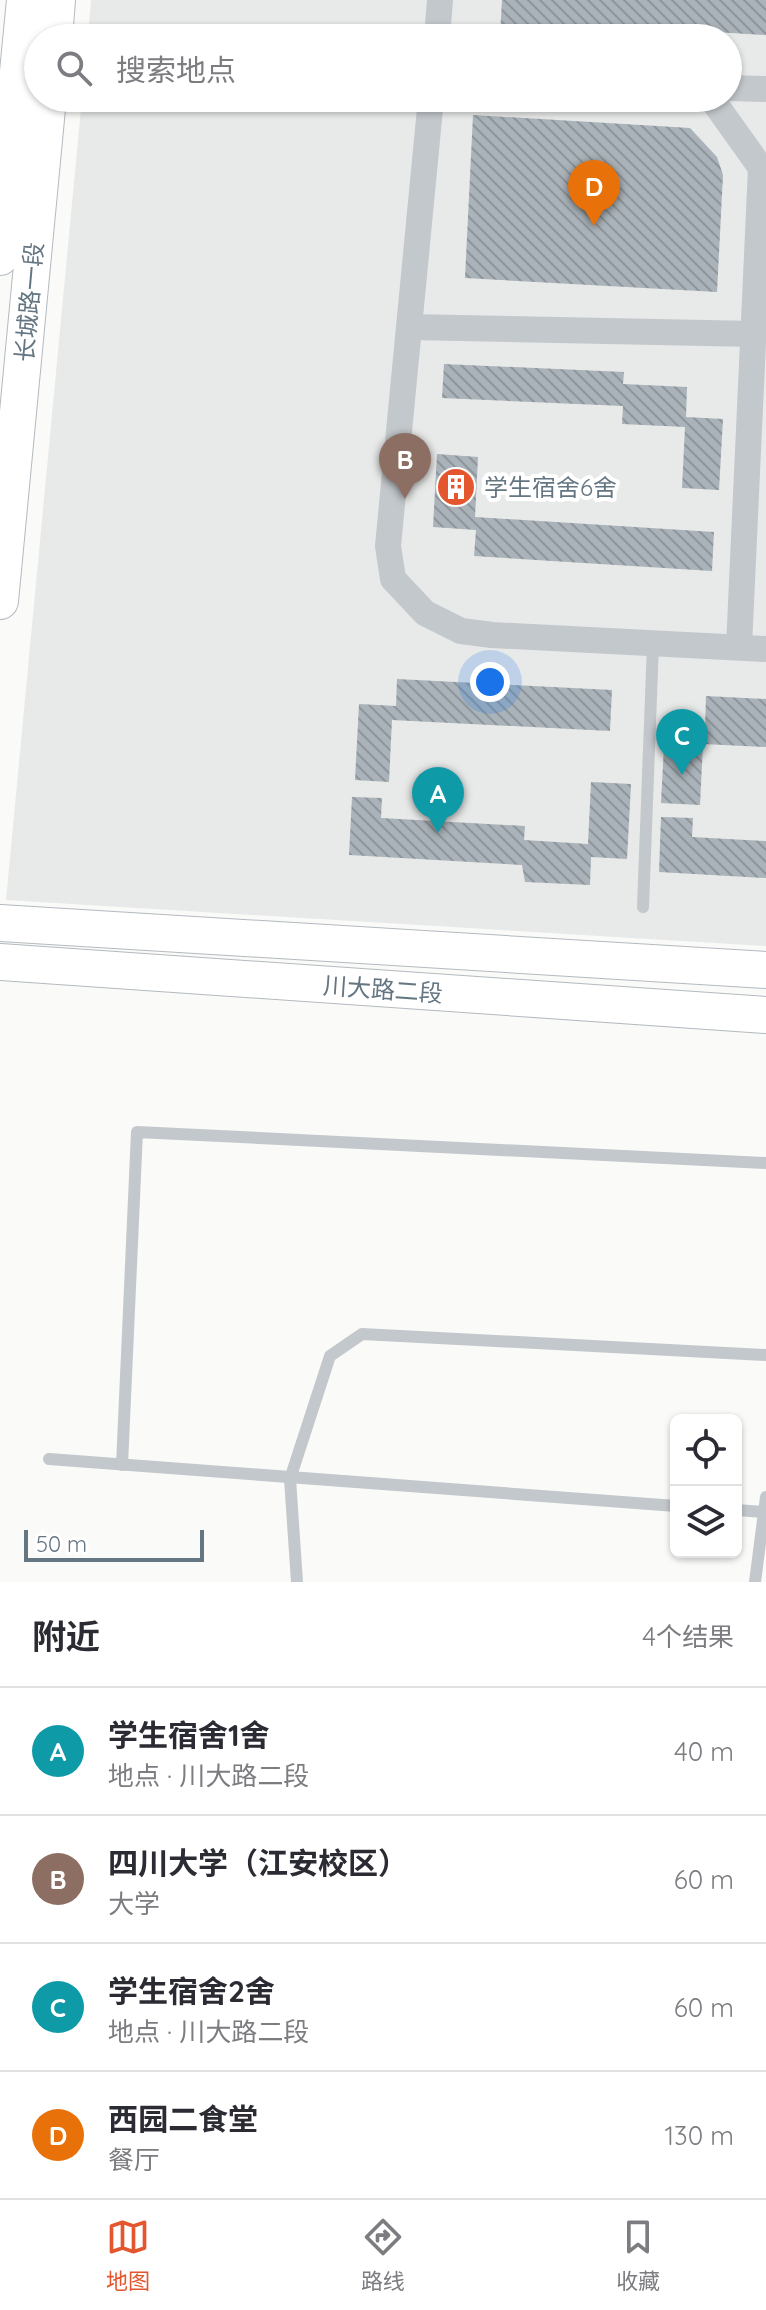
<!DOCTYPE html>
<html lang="zh">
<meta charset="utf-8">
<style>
:root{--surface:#fff;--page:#f7f7f7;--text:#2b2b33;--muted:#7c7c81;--line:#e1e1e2;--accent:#e4572e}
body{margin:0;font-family:Quicksand,"Noto Sans SC",sans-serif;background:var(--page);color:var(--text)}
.controls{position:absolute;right:24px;bottom:24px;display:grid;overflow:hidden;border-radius:12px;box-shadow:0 2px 6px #0004}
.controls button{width:72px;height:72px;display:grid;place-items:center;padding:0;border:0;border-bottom:2px solid var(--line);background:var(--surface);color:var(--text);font:40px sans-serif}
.scale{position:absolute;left:24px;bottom:20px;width:180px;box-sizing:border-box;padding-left:8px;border:4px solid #657683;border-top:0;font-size:22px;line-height:28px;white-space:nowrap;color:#657683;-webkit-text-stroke:6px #fff;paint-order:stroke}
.you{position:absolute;left:490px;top:682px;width:28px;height:28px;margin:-20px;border:6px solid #fff;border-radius:50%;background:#1a73e8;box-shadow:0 0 0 12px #1a73e833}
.badge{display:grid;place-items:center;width:52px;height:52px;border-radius:50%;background:var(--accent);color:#fff;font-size:26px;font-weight:700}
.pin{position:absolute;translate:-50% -66px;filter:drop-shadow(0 2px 4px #0008)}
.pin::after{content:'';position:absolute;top:42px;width:28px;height:24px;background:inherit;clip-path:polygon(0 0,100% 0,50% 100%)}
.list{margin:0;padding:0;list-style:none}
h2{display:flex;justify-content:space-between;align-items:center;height:104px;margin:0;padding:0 32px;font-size:34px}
h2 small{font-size:26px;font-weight:400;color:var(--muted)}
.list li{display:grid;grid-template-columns:52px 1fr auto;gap:24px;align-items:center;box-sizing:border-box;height:128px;padding:0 32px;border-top:2px solid var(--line)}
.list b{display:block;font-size:30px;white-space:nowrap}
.list p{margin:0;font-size:26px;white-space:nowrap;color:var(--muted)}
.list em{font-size:26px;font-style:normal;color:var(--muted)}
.icon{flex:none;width:44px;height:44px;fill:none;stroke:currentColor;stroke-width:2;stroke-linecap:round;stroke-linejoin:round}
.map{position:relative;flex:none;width:766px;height:1582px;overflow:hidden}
.search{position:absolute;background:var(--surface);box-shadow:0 2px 6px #0004;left:24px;right:24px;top:24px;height:88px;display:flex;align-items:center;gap:20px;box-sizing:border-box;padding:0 28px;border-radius:44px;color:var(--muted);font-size:30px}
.sheet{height:616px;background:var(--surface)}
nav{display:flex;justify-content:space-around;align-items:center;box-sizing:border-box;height:112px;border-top:2px solid var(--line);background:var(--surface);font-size:22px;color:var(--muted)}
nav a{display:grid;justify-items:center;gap:4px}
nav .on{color:var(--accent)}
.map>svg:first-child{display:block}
</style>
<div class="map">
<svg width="766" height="1582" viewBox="0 0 766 1582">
<defs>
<pattern id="building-back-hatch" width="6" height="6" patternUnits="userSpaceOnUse" patternTransform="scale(2)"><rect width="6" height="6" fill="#aab3b9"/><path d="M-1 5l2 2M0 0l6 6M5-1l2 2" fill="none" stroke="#8e969c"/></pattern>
</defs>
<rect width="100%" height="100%" fill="#fafaf8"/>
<path fill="#e8e9e9" d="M91,0H766V946L6,900L82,98H728V38H88Z"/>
<g fill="url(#building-back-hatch)">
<path d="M502,0H766V35L681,30V38H555L500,35Z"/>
<path d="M473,115L690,128L717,157L723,175L717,292L465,278Z"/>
<path d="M444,364L624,372L623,384L687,387L686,417L723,419L719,490L682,488L685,427L622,424L623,406L442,398Z"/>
<path d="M437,454L478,457L475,517L714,532L712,571L474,556L476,530L433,527Z"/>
<path d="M397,679L612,690L610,731L392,720L389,782L355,780L359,704L396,706Z"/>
<path d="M706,696L766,699V747L703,744L700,805L661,803L665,726L705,728Z"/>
<path d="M591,782L631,784L627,859L591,857L590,885L525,882L522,865L349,855L352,797L382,798L381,818L525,826L524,840L588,844Z"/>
<path d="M661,817L693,818L692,837L766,841V878L659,872Z"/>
</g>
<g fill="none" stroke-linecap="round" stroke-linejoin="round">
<g stroke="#b3babf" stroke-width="38">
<g id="secondary">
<path d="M54,38L57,0"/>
<path d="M0,257L25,0"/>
<path d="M0,601L48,98"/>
<path d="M0,923L766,970"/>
<path d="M0,962L766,1015"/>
</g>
</g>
<g stroke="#c3c8cc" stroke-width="12">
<path d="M643,907L653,644"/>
<path d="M49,1459L676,1506"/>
<path d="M122,1465L137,1132L766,1163"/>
<path d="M736,1510L764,1512"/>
<path d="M297,1582L290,1479L330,1356L362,1334L766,1355"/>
<path d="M755,1582L766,1497"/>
</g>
<g stroke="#c3c8cc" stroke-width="26">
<path d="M437,38L440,0"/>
<path d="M728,88L766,89"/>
<path d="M431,98L388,546L393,579L425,613L461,631L492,635L766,649"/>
<path d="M711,98L761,168L739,647"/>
<path d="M409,327L755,334"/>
</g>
<use href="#secondary" stroke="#fff" stroke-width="36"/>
</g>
<defs>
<g id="building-disc" transform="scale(2)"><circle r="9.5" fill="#e4572e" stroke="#fff"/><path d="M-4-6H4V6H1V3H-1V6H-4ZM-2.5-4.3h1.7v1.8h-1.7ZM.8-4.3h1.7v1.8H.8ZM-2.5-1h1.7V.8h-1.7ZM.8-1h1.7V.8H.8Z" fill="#fff"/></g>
</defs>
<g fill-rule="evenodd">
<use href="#building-disc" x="456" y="487"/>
</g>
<g text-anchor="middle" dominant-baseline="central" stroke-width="8" stroke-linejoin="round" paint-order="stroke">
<g font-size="24" fill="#657683" stroke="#fff">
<text transform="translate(29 302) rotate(-85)">长城路一段</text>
<text transform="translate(383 989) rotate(4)">川大路二段</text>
</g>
<g font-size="24" fill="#657683" stroke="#fff" text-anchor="start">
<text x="484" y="487">学生宿舍6舍</text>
</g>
</g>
</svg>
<div class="controls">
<button><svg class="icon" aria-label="locate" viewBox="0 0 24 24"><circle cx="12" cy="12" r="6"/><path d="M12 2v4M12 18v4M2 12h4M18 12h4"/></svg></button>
<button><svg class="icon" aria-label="layers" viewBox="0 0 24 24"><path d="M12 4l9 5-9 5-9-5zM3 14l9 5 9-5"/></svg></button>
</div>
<div class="scale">50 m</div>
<div class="you"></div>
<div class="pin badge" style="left:438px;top:833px;background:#0f9aa8">A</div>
<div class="pin badge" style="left:405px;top:499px;background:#8d6e63">B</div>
<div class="pin badge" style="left:682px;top:775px;background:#0f9aa8">C</div>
<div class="pin badge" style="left:594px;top:226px;background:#e8710a">D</div>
<div class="search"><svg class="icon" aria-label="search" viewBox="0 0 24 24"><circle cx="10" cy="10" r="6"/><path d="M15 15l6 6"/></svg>搜索地点</div>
</div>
<section class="sheet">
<h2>附近<small>4个结果</small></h2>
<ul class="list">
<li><span class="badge" style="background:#0f9aa8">A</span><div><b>学生宿舍1舍</b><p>地点 · 川大路二段</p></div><em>40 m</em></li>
<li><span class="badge" style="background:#8d6e63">B</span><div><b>四川大学（江安校区）</b><p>大学</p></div><em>60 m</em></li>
<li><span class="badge" style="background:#0f9aa8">C</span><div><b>学生宿舍2舍</b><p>地点 · 川大路二段</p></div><em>60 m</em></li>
<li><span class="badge" style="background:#e8710a">D</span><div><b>西园二食堂</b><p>餐厅</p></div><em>130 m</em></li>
</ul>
</section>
<nav>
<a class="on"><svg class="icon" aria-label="map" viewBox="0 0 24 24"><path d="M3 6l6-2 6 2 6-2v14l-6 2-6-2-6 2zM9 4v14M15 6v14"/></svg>地图</a>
<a><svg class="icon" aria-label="directions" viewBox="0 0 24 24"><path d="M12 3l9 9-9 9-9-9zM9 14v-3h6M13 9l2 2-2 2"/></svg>路线</a>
<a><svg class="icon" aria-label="saved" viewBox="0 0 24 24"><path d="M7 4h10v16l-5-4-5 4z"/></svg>收藏</a>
</nav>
